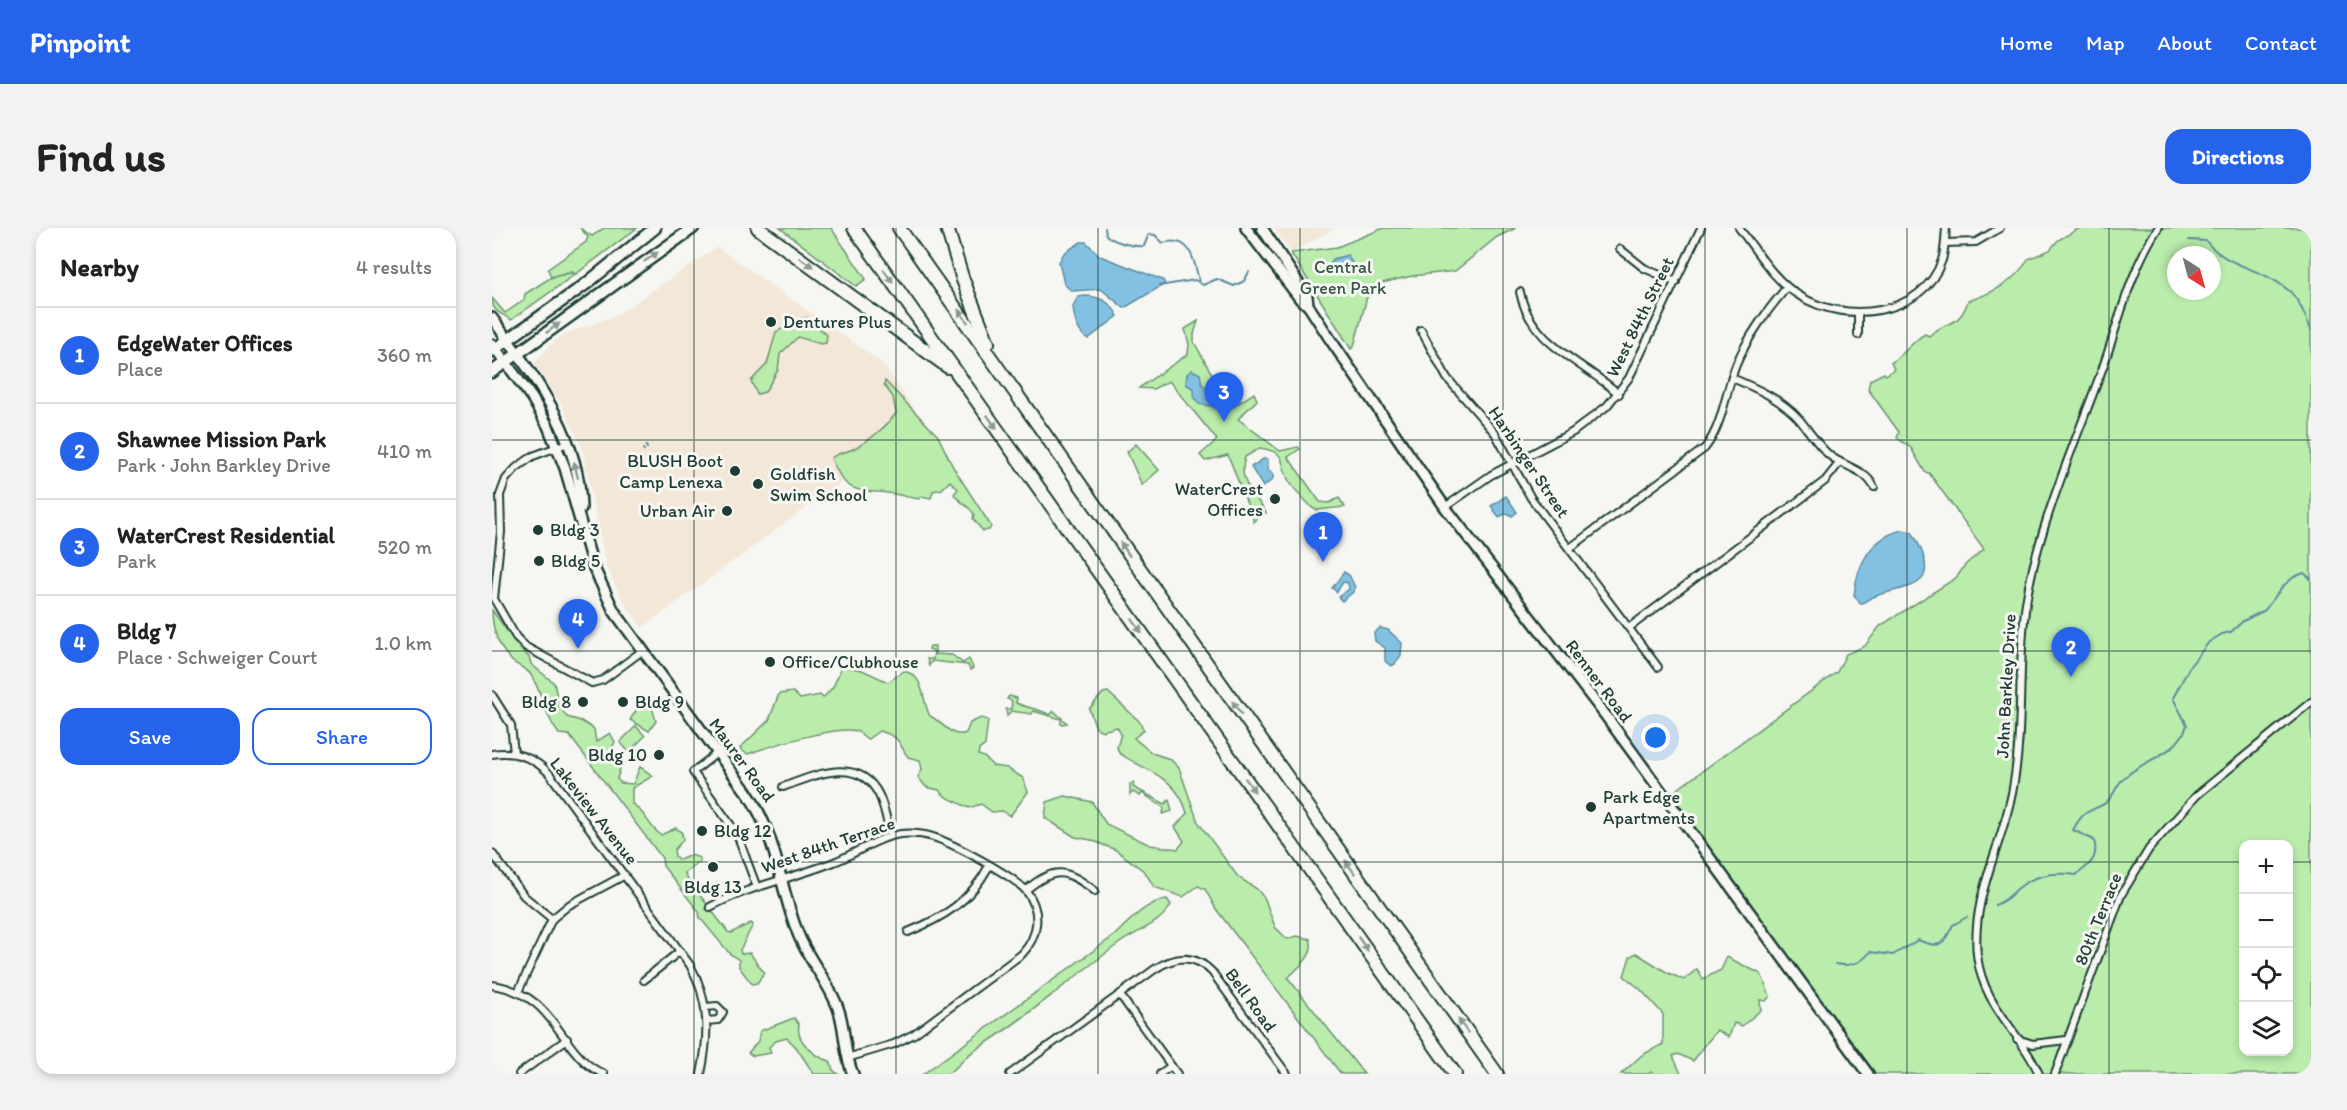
<!DOCTYPE html>
<meta charset="utf-8">
<style>
:root{--surface:#fff;--page:#f2f2f2;--text:#222;--muted:#767676;--line:#e0e0e0;--accent:#2563eb}
body{margin:0;font-family:Itim,sans-serif;background:var(--page);color:var(--text)}
.controls{position:absolute;right:18px;bottom:18px;display:grid;overflow:hidden;border-radius:12px;box-shadow:0 3px 9px #0003}
.controls button{width:54px;height:54px;display:grid;place-items:center;padding:0;border:0;border-bottom:2px solid var(--line);background:var(--surface);color:var(--text);font:30px sans-serif}
.compass{position:absolute;left:1675px;top:18px;width:54px;height:54px;border-radius:50%;background:var(--surface);box-shadow:0 3px 9px #0003;rotate:144deg}
.you{position:absolute;left:1164px;top:510px;width:21px;height:21px;margin:-15px;border:4px solid #fff;border-radius:50%;background:#1a73e8;box-shadow:0 0 0 9px #1a73e833}
.badge{display:grid;place-items:center;width:39px;height:39px;border-radius:50%;background:var(--accent);color:#fff;font-size:20px;font-weight:700}
.pin{position:absolute;translate:-50% -50px;filter:drop-shadow(0 2px 3px #0008)}
.pin::after{content:'';position:absolute;top:32px;width:21px;height:18px;background:inherit;clip-path:polygon(0 0,100% 0,50% 100%)}
.list{margin:0;padding:0;list-style:none}
h2{display:flex;justify-content:space-between;align-items:center;height:78px;margin:0;padding:0 24px;font-size:26px}
h2 small{font-size:20px;font-weight:400;color:var(--muted)}
.list li{display:grid;grid-template-columns:39px 1fr auto;gap:18px;align-items:center;box-sizing:border-box;height:96px;padding:0 24px;border-top:2px solid var(--line)}
.list b{display:block;font-size:22px;white-space:nowrap}
.list p{margin:0;font-size:20px;white-space:nowrap;color:var(--muted)}
.list em{font-size:20px;font-style:normal;color:var(--muted)}
.actions{display:flex;gap:12px;padding:18px 24px}
.actions a{flex:1;padding:14px 0;border:2px solid var(--accent);border-radius:18px;text-align:center;font-size:21px;color:var(--accent)}
.actions .main{background:var(--accent);color:#fff}
.icon{flex:none;width:33px;height:33px;fill:none;stroke:currentColor;stroke-width:2;stroke-linecap:round;stroke-linejoin:round}
.map{position:relative;flex:none;width:1819px;height:846px;overflow:hidden;border-radius:18px}
header{display:flex;align-items:center;gap:36px;box-sizing:border-box;height:84px;padding:0 30px;background:var(--accent);color:#fff}
header strong{font-size:28px}
nav{display:flex;gap:33px;margin-inline-start:auto;font-size:21px}
.intro{display:flex;align-items:center;justify-content:space-between;box-sizing:border-box;height:144px;padding:0 36px}
h1{margin:0;font-size:42px}
.button{padding:15px 27px;border-radius:18px;background:var(--accent);color:#fff;font-size:21px;font-weight:700}
main{display:flex;gap:36px;padding:0 36px}
aside{flex:1;background:var(--surface);border-radius:18px;box-shadow:0 3px 9px #0003}
.map>svg:first-child{display:block}
</style>
<header>
<strong>Pinpoint</strong>
<nav><a>Home</a><a>Map</a><a>About</a><a>Contact</a></nav>
</header>
<div class="intro"><h1>Find us</h1><a class="button">Directions</a></div>
<main>
<aside>
<h2>Nearby<small>4 results</small></h2>
<ul class="list">
<li><span class="badge">1</span><div><b>EdgeWater Offices</b><p>Place</p></div><em>360 m</em></li>
<li><span class="badge">2</span><div><b>Shawnee Mission Park</b><p>Park · John Barkley Drive</p></div><em>410 m</em></li>
<li><span class="badge">3</span><div><b>WaterCrest Residential</b><p>Park</p></div><em>520 m</em></li>
<li><span class="badge">4</span><div><b>Bldg 7</b><p>Place · Schweiger Court</p></div><em>1.0 km</em></li>
</ul>
<div class="actions"><a class="main">Save</a><a>Share</a></div>
</aside>
<div class="map">
<svg width="1819" height="846" viewBox="0 0 1819 846">
<rect width="100%" height="100%" fill="#f6f6f2"/>
<filter id="ink" filterUnits="userSpaceOnUse"><feTurbulence type="fractalNoise" baseFrequency=".0167" numOctaves="2"/><feDisplacementMap in="SourceGraphic" scale="12" xChannelSelector="R" yChannelSelector="G"/><feConvolveMatrix kernelMatrix="1 2 1 2 8 2 1 2 1" color-interpolation-filters="sRGB"/></filter>
<g filter="url(#ink)">
<g fill="#f3e7d8">
<path d="M782,0H843L799,25Z"/>
<path d="M225,19L389,134L431,194L150,400L131,373L114,337L90,221L84,207L69,175L42,135L59,116L73,106L125,87Z"/>
</g>
<g fill="#baecac" stroke="#6c9470" stroke-width="1.5" fill-rule="evenodd">
<path d="M88,0L100,8L112,0H145L84,46L78,43L59,49L56,41L94,14L96,9Z"/>
<path d="M288,0H339L374,51L364,58Z"/>
<path d="M892,0H1024L1005,9L963,43L920,48L890,55L875,69L862,118L859,121L799,25L845,19Z"/>
<path d="M1588,0H1819V846H1384L1307,745L1179,566L1345,444L1354,426L1373,418L1388,398L1464,350L1474,336L1492,321L1437,245L1433,244L1419,220L1405,210L1407,204L1376,161L1378,152L1392,145L1394,147L1402,141L1399,135C1413,126 1419,114 1433,106L1437,108C1456,91 1467,100 1476,73C1501,65 1523,54 1536,31L1558,22L1566,12ZM1684,27H1720V63H1684ZM1752,616H1796V824H1752Z"/>
<path d="M78,45L82,47L19,92C10,85 0,85 0,70L13,85L32,72L33,66L58,50Z"/>
<path d="M311,90H316L335,107L334,115L329,116L306,109L288,126L286,142L273,164L265,166L259,153L275,136L284,104Z"/>
<path d="M706,93L702,106V114L739,180L762,165L765,172L746,191L788,223L806,219L808,221L796,229L828,274L837,275L847,270L853,279L825,282L820,280C813,271 799,260 795,249C787,230 795,225 768,220L753,229C745,255 762,264 774,285L766,288L762,294L736,227L713,233L708,227L725,212L677,153L661,161L647,160L696,126L697,116L693,101Z"/>
<path d="M393,153L446,208L461,239L499,298L497,302L491,303L481,291L482,286C476,277 468,275 462,266L466,261L458,253L450,261L441,263L439,270L428,268V271C413,269 399,264 385,264C356,263 351,257 339,230C346,224 353,225 361,221C374,215 397,197 404,185L401,169L392,157Z"/>
<path d="M644,216L667,242L650,257L635,224Z"/>
<path d="M0,382L29,422L37,429L39,436L62,455L67,478L75,489L89,493L102,501L104,514L118,505L123,514L120,519L130,534L125,551L129,555L141,556L148,539L161,548L140,560V576C153,583 156,598 169,607L184,600L190,605L191,612L182,622L183,628L187,632L199,627L208,630V634L193,645L194,649L236,704L239,705L259,695L261,697L248,722L249,726L258,725L272,745L265,755L260,756L247,739V732L238,726L208,690L207,684L171,638L170,630L77,507L67,506C52,487 51,466 39,447C34,439 26,439 20,433C6,419 0,401 0,382Z"/>
<path d="M438,418H443V426L460,427L471,435L477,431L481,440L478,442L476,437L440,433L437,438L435,431H441L442,423L437,421Z"/>
<path d="M350,438L370,442L396,454L412,443C434,448 429,472 438,488C450,493 459,511 474,505L478,495L489,490L496,492L493,517L487,522L486,527L492,529L501,538L515,540L531,550L536,564L518,588L510,583L500,584L489,576L477,580L454,569L447,562L434,559L426,549L430,541L428,532L416,529C405,514 410,509 387,503L376,511C371,509 369,505 364,503C346,497 275,519 256,526L250,523L248,520L277,492L287,466L301,464L308,471L328,467L331,470L341,459Z"/>
<path d="M616,464L647,493L652,502L642,510L660,525L678,531L687,540L706,594L746,649L765,661L773,671L783,699L795,711L805,708L818,711C824,728 806,739 796,750L872,846H849L724,681L713,661L706,658L691,669L662,659L653,644L624,622L599,612L583,609L553,590L555,574L573,568L600,574L614,596L658,617L686,621L692,613L683,599L695,585C685,548 656,545 627,525L625,519L629,506L625,499L611,503L604,500L597,481L611,465Z"/>
<path d="M517,468L525,470L524,475C535,480 548,481 558,487L562,483L575,495L569,496V491L541,483L540,486L519,483L515,488L514,481H519L520,473L515,471Z"/>
<path d="M152,469L158,472L164,493L157,503L138,492Z"/>
<path d="M144,498L153,508L137,524L128,514Z"/>
<path d="M642,554L641,559L673,576L677,572L680,583L671,586L672,580L650,565L648,568L641,564L638,567V556Z"/>
<path d="M675,671L679,677C667,698 643,703 625,717C577,752 532,792 482,823C472,829 465,842 454,846C448,846 438,846 431,846L623,707C637,693 656,673 675,671Z"/>
<path d="M1144,725L1176,745L1192,752L1205,741L1211,751L1229,742L1235,729L1269,746L1278,768L1274,773L1268,772L1269,782L1250,798L1242,795L1237,809L1225,802L1201,833L1186,826L1181,828L1189,846H1161L1159,844L1156,846H1129L1150,827L1171,816V786L1148,761L1132,748L1138,729Z"/>
<path d="M302,790L307,797C303,813 325,830 338,833L341,842L346,846H322L304,819L295,810L284,813L277,819L279,825L261,828L256,825L266,813L268,803Z"/>
</g>
<g fill="#83c1e3" stroke="#5b8c9d" stroke-width="1.5">
<path d="M589,14H594L608,28L671,52L673,56L632,80L609,61L580,63L572,56L567,34L572,25Z"/>
<path d="M856,27L863,41L860,44L849,45L836,40L841,31Z"/>
<path d="M594,68C610,69 618,74 626,88L596,111C585,105 582,91 581,78L586,69Z"/>
<path d="M700,142L708,146L710,156L718,164L721,175L719,178L707,176L702,169V161L694,156L695,146Z"/>
<path d="M773,230L776,232V241L782,247L780,252L771,259L759,239Z"/>
<path d="M1014,268L1025,284L1020,288L1015,285L1007,289L999,278Z"/>
<path d="M1410,302L1420,304C1461,373 1400,352 1369,376L1362,367C1365,336 1379,310 1410,302Z"/>
<path d="M852,344L857,347L863,359L861,364L850,373L846,369L857,361L856,355L851,354L845,364L840,360Z"/>
<path d="M888,400L896,402L910,415L909,427L903,436L899,438L893,433V420L883,413L882,405Z"/>
</g>
<g fill="none" stroke-linecap="round" stroke-linejoin="round">
<g stroke="#5b8c9d" stroke-width="2">
<path d="M613,0L614,7C622,14 641,19 652,18L657,6L663,7L671,15C699,7 702,32 707,53"/>
<path d="M1697,12L1714,13C1734,39 1770,40 1795,61C1807,70 1813,88 1819,102"/>
<path d="M667,58L703,52L711,57L725,51L742,58L752,53L757,44"/>
<path d="M154,218L155,220"/>
<path d="M151,221L152,222"/>
<path d="M1503,677C1519,670 1518,666 1529,658C1545,646 1565,644 1584,647C1598,637 1607,630 1602,612L1581,602C1592,582 1595,585 1612,576C1620,571 1623,561 1629,553C1650,530 1685,529 1695,497L1681,470L1698,438L1717,414L1730,406L1739,404L1751,393L1773,382L1791,358L1802,349L1812,345L1819,351"/>
<path d="M1343,736C1358,739 1369,736 1378,724L1401,727L1426,712C1450,722 1451,716 1461,697L1475,689"/>
</g>
<g stroke="#1f3d34" stroke-width="10">
<g id="street">
<path d="M1247,0C1265,23 1282,53 1308,68C1352,96 1431,89 1450,32C1453,22 1453,10 1454,0"/>
<path d="M1453,15L1484,14L1508,0"/>
<path d="M1128,21L1152,40L1184,54"/>
<path d="M1028,64C1038,116 1091,134 1127,166"/>
<path d="M1366,85V107"/>
<path d="M929,102L955,150L1003,205L1039,270L1166,439"/>
<path d="M1240,150C1264,160 1289,171 1307,191C1317,203 1325,216 1337,227C1352,239 1373,241 1382,259"/>
<path d="M76,215L41,228L24,240L14,251L8,267L9,304L2,371L24,409L34,419L100,455L111,452L150,423"/>
<path d="M953,279L999,247L1081,204L1115,178L1137,150L1209,0"/>
<path d="M1078,320L1213,220C1231,197 1233,165 1244,137C1256,108 1275,83 1295,59"/>
<path d="M1138,399L1333,253L1348,234"/>
<path d="M0,467L19,497L22,525"/>
<path d="M225,525L201,544L245,606L264,657"/>
<path d="M0,526C23,522 41,529 57,545L198,737C218,772 217,808 209,846"/>
<path d="M291,559C323,547 367,527 387,567C393,580 395,595 399,608"/>
<path d="M0,625L32,668L60,691"/>
<path d="M534,662C563,638 574,641 603,663"/>
<path d="M218,679C260,657 299,651 342,634C364,626 385,609 409,606C420,605 431,606 441,609C460,615 524,649 535,664C550,684 546,709 530,726L422,806L402,816L355,830"/>
<path d="M416,704C453,689 478,673 497,638"/>
<path d="M152,752L188,723"/>
<path d="M0,757C67,766 67,828 112,846"/>
<path d="M26,764L60,691L77,677L133,647"/>
<path d="M628,767L685,846"/>
<path d="M214,779L225,778L231,784L226,792L215,793"/>
<path d="M1525,811L1541,816L1574,812"/>
<path d="M27,846L75,811"/>
<path d="M518,846L663,741C683,728 702,725 720,744L795,846"/>
<path d="M668,846L679,838"/>
<path d="M1547,846C1528,802 1491,779 1485,727C1479,668 1511,617 1521,560C1532,499 1525,437 1534,375C1546,298 1584,213 1611,139C1627,93 1639,41 1666,0"/>
<path d="M1563,846L1629,667L1657,621L1705,567L1819,474"/>
</g>
</g>
<g stroke="#1f3d34" stroke-width="14">
<g id="secondary">
<path d="M754,0L809,72L816,77"/>
<path d="M770,0L815,68L816,77L838,111L953,279L1114,488L1376,846"/>
<path d="M0,90C41,147 88,207 89,280"/>
<path d="M0,116L40,170L56,198L73,240L101,338L122,383L256,566C285,608 287,657 305,703C315,731 336,752 346,780C354,801 351,824 361,846"/>
</g>
</g>
<g stroke="#1f3d34" stroke-width="15">
<g id="primary">
<path d="M0,123L94,56L163,0"/>
<path d="M0,144L201,0"/>
</g>
</g>
<g stroke="#1f3d34" stroke-width="16">
<g id="highway">
<path d="M266,0L456,139"/>
<path d="M362,0L963,846"/>
<path d="M407,0L1005,846"/>
<path d="M455,0L471,52L496,115"/>
</g>
</g>
<use href="#street" stroke="#f6f6f2" stroke-width="6"/>
<use href="#secondary" stroke="#f6f6f2" stroke-width="9"/>
<use href="#primary" stroke="#f6f6f2" stroke-width="10"/>
<use href="#highway" stroke="#f6f6f2" stroke-width="12"/>
</g>
<defs><path id="oneway-solid" d="M-6-.8H1V-3.2L6.5 0L1 3.2V.8H-6Z" transform="scale(1.5)"/></defs>
<g fill="#8a9a93">
<use href="#oneway-solid" transform="translate(159 29) rotate(-34)"/>
<use href="#oneway-solid" transform="translate(314 34) rotate(36)"/>
<use href="#oneway-solid" transform="translate(396 48) rotate(55)"/>
<use href="#oneway-solid" transform="translate(471 88) rotate(-126)"/>
<use href="#oneway-solid" transform="translate(61 100) rotate(-36)"/>
<use href="#oneway-solid" transform="translate(500 194) rotate(55)"/>
<use href="#oneway-solid" transform="translate(84 242) rotate(-103)"/>
<use href="#oneway-solid" transform="translate(633 321) rotate(-124)"/>
<use href="#oneway-solid" transform="translate(645 398) rotate(55)"/>
<use href="#oneway-solid" transform="translate(745 480) rotate(-125)"/>
<use href="#oneway-solid" transform="translate(758 557) rotate(55)"/>
<use href="#oneway-solid" transform="translate(858 639) rotate(-125)"/>
<use href="#oneway-solid" transform="translate(871 716) rotate(55)"/>
<use href="#oneway-solid" transform="translate(971 798) rotate(-125)"/>
</g>
</g>
<path fill="none" stroke="#1f3d34" stroke-width="1.5" stroke-opacity="0.55" d="M202,0V846M404,0V846M606,0V846M808,0V846M1011,0V846M1213,0V846M1415,0V846M1617,0V846M0,212H1819M0,423H1819M0,634H1752M1796,634H1819"/>
<g fill="#1f3d34" stroke="#f6f6f2" stroke-width="2">
<circle cx="279" cy="94" r="6"/>
<circle cx="243" cy="243" r="6"/>
<circle cx="266" cy="256" r="6"/>
<circle cx="783" cy="271" r="6"/>
<circle cx="235" cy="283" r="6"/>
<circle cx="46" cy="302" r="6"/>
<circle cx="47" cy="333" r="6"/>
<circle cx="278" cy="434" r="6"/>
<circle cx="91" cy="474" r="6"/>
<circle cx="131" cy="474" r="6"/>
<circle cx="167" cy="527" r="6"/>
<circle cx="1099" cy="579" r="6"/>
<circle cx="210" cy="603" r="6"/>
<circle cx="221" cy="639" r="6"/>
</g>
<g text-anchor="middle" dominant-baseline="central" stroke-width="6" stroke-linejoin="round" paint-order="stroke">
<g font-size="18" fill="#365746" stroke="#f6f6f2">
<text x="851" y="39">Central<tspan x="851" dy="21">Green Park</tspan></text>
</g>
<g font-size="18" fill="#1f3d34" stroke="#f6f6f2">
<text transform="translate(1148 89) rotate(-64)">West 84th Street</text>
<text transform="translate(1037 234) rotate(56)">Harbinger Street</text>
<text transform="translate(1107 453) rotate(53)">Renner Road</text>
<text transform="translate(1514 458) rotate(-87)">John Barkley Drive</text>
<text transform="translate(250 532) rotate(54)">Maurer Road</text>
<text transform="translate(102 583) rotate(52)">Lakeview Avenue</text>
<text transform="translate(336 617) rotate(-19)">West 84th Terrace</text>
<text transform="translate(1606 691) rotate(-68)">80th Terrace</text>
<text transform="translate(759 772) rotate(54)">Bell Road</text>
</g>
<g font-size="18" fill="#1f3d34" stroke="#f6f6f2" text-anchor="start">
<text x="291" y="94">Dentures Plus</text>
<text x="231" y="233" text-anchor="end">BLUSH Boot<tspan x="231" dy="21">Camp Lenexa</tspan></text>
<text x="278" y="246">Goldfish<tspan x="278" dy="21">Swim School</tspan></text>
<text x="771" y="261" text-anchor="end">WaterCrest<tspan x="771" dy="21">Offices</tspan></text>
<text x="223" y="283" text-anchor="end">Urban Air</text>
<text x="58" y="302">Bldg 3</text>
<text x="59" y="333">Bldg 5</text>
<text x="290" y="434">Office/Clubhouse</text>
<text x="79" y="474" text-anchor="end">Bldg 8</text>
<text x="143" y="474">Bldg 9</text>
<text x="155" y="527" text-anchor="end">Bldg 10</text>
<text x="1111" y="569">Park Edge<tspan x="1111" dy="21">Apartments</tspan></text>
<text x="222" y="603">Bldg 12</text>
<text x="221" y="659" text-anchor="middle">Bldg 13</text>
</g>
</g>
</svg>
<div class="controls">
<button>+</button>
<button>−</button>
<button><svg class="icon" aria-label="locate" viewBox="0 0 24 24"><circle cx="12" cy="12" r="6"/><path d="M12 2v4M12 18v4M2 12h4M18 12h4"/></svg></button>
<button><svg class="icon" aria-label="layers" viewBox="0 0 24 24"><path d="M12 4l9 5-9 5-9-5zM3 14l9 5 9-5"/></svg></button>
</div>
<svg class="compass" viewBox="-18 -18 36 36"><path d="M0-13l5 13h-10z" fill="#e53935"/><path d="M0 13l5-13h-10z" fill="#767676"/></svg>
<div class="you"></div>
<div class="pin badge" style="left:831px;top:334px">1</div>
<div class="pin badge" style="left:1579px;top:449px">2</div>
<div class="pin badge" style="left:732px;top:194px">3</div>
<div class="pin badge" style="left:86px;top:421px">4</div>
</div>
</main>
